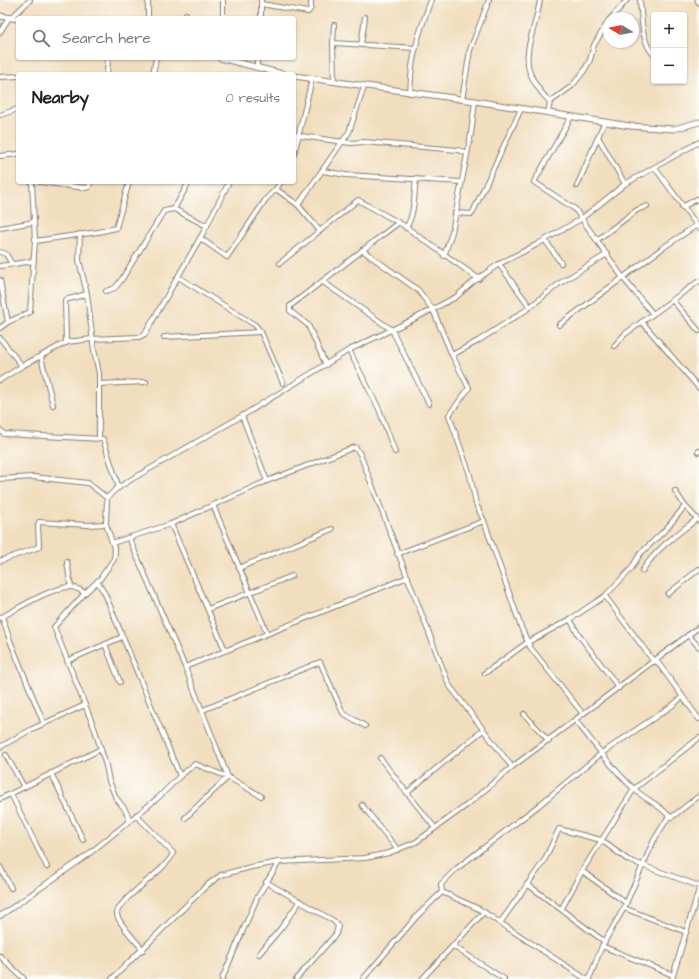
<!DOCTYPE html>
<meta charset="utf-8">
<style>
:root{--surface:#fff;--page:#f2f2f2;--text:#222;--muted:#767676;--line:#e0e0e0}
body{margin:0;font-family:"Architects Daughter",sans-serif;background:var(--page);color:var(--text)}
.controls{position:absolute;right:12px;top:12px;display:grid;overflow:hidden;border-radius:4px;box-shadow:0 1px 3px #0004}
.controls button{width:36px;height:36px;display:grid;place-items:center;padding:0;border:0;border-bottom:1px solid var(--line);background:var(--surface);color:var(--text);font:20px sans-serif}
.compass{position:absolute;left:603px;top:12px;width:36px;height:36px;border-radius:50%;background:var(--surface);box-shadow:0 1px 3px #0004;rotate:280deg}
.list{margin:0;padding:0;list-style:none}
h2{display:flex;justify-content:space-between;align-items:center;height:52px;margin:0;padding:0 16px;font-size:17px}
h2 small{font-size:13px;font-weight:400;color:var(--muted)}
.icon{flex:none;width:22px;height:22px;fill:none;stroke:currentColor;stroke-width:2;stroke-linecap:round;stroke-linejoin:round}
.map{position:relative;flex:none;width:699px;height:979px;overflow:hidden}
.search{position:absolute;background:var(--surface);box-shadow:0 1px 3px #0004;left:16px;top:16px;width:280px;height:44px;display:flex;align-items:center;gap:10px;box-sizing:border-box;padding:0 14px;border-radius:4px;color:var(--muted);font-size:15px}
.panel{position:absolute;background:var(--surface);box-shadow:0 1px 3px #0004;left:16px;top:72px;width:280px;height:112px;border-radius:4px}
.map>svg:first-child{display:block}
</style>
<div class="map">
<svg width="699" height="979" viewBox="0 0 699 979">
<rect width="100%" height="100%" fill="#fdfcf7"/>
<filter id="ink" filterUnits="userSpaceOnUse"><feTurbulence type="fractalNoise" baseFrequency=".025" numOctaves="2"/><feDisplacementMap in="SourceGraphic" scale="8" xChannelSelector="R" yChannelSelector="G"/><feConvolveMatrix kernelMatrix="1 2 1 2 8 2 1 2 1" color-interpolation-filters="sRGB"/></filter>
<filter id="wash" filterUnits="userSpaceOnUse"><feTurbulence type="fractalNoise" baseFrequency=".012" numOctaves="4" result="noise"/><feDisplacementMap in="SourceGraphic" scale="16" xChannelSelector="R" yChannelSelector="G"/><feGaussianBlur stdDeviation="0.9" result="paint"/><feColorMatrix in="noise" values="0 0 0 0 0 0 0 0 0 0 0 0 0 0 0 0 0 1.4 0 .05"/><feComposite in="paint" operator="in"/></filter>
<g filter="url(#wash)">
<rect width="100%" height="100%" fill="#f1debe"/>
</g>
<g filter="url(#ink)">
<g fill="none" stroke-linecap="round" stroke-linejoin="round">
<g stroke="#867d6d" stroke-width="6">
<g id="minor">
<path d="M148,0V18"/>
<path d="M540,0C533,45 511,62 550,102L548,113"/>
<path d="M640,0C642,18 641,42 654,55"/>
<path d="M261,4L308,12L311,8V0"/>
<path d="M186,14V18"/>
<path d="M11,18L30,0"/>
<path d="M223,18V0"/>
<path d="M261,18V0"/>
<path d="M611,18L627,0"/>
<path d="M0,32L9,18"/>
<path d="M333,43L334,25"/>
<path d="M361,45L365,17"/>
<path d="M257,67V58"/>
<path d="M107,74L108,58"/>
<path d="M153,74L156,58"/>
<path d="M0,77L18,76"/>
<path d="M334,82L333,43L416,48"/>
<path d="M410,93C411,81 411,67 414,56C417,37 424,19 431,0"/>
<path d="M462,100L470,50L489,0"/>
<path d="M550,102L572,86L584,71L590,60L594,45L609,20"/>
<path d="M0,115L18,109"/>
<path d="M571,117L534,182L575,209L623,278L653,314"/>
<path d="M294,135L351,143L364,142L458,150L467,153"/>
<path d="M598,137L625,184"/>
<path d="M294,154L312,79"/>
<path d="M0,156L18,154"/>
<path d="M655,168L699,228"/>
<path d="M323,171L346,175L461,182"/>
<path d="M40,182L85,188L89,187L90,182"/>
<path d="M577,186L604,123"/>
<path d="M276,189L281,182"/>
<path d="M298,205L349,132L364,87"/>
<path d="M682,207L699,198"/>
<path d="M174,209L189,182"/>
<path d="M455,213L472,214L521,109"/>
<path d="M0,228L34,222"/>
<path d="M406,228C415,214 414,194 416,178"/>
<path d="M80,234L79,260L87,294L94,350L99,373V438"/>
<path d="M200,238L227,257L266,199L276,189L298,205L320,231"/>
<path d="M545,240L561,263"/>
<path d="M597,240L637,210L647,206"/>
<path d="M35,241L98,232L116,228L129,182"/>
<path d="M362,250L418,290L433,310L452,355L469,388L449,415L470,475L476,504L484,521"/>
<path d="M0,252L6,254L12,264"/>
<path d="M444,256L452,232L471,134L475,101"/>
<path d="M280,263L358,200L403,225L479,279"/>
<path d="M499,264L530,307"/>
<path d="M0,266L34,261"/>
<path d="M178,277L255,325L261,332L283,383"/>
<path d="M0,280L8,322"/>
<path d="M323,282L392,330L429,404"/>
<path d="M106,291L115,288L122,279L164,211L174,209L207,226"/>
<path d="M673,301L699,331"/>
<path d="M642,322L699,388"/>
<path d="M559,325L664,247L697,225"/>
<path d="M0,328L8,322L30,312L35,241L32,182"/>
<path d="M164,337L261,332"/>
<path d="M0,338L22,366"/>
<path d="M66,343L65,300L87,294"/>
<path d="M614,346L625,334L699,281"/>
<path d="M349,350L379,409L395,452"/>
<path d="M452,355L478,341L526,310L560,283L607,254"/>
<path d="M41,357L53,405"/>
<path d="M326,365L308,325L290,311V306L398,223"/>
<path d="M0,380L22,366L67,342L92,339L139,337L145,334L203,233L229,182"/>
<path d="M99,384L146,382"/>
<path d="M242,416L267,481"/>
<path d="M0,430L4,434L103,439L119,488"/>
<path d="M698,452L699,451"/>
<path d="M0,479L33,477L88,483L107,498"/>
<path d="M675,491L685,506L699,521"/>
<path d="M213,505L267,633"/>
<path d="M171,524L225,650"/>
<path d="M129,538L185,667L228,777L185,818"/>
<path d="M112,543L171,524L267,481L355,447L360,454L449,685L512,767"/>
<path d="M397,554L484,521L521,627L530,647L583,714"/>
<path d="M0,561L39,547L38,525L39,522L88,525L106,524"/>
<path d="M67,562L71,587"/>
<path d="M239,568L332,529"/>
<path d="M642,571C656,549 677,534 697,519"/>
<path d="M97,581L105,594L180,776"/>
<path d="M668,594L699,569"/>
<path d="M605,596L654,662"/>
<path d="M208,609L292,576"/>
<path d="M2,617L11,643L44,724"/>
<path d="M0,618C17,609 52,587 70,587C76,587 80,590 85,593"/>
<path d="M570,619L578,634L619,688"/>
<path d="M688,635L699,647"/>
<path d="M105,644L120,682"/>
<path d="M656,660L699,719"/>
<path d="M67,661L122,637"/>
<path d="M185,667L408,577"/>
<path d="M485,673L528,642L569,620L605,596L631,569L640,554L666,529L685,506"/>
<path d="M203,710L320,662L343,713L365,726"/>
<path d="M524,714L549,741"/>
<path d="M575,720C594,743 611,768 633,788C644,799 659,804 669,816"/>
<path d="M0,747L32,729L85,705"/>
<path d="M6,755L24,787"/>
<path d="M380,758L408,794"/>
<path d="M51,773L83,840"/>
<path d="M11,794L47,867"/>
<path d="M0,799L101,749"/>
<path d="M362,805L398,850"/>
<path d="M136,815L173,853C168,870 114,901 117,915C119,924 137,942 143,950"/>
<path d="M130,820L124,808L116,798L109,781L106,766L95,730L54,627L85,593L100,579L114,559L115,551L106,524L107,498L116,489L132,479L242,416L349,350L410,321L456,297L473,282L499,264L536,245L581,219L625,184L699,142"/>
<path d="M435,828L408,794L409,791L483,730"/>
<path d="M0,867L11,888"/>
<path d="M582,871L626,903"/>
<path d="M266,882L334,921L338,926L336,934L296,979"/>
<path d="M527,884L605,942"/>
<path d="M442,892L441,884L456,869L538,806L602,753L673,705L682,697"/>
<path d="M442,892L479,909L586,979"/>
<path d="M562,908L582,871L634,789L699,738"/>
<path d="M624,908L686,932"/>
<path d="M0,916L85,857L159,797L180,776L195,764L228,777L261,796"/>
<path d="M500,923L544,861L559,829L601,840L628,860L699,886"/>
<path d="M453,946L504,979"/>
<path d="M602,946L673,975"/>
<path d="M259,954L281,928L300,901"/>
<path d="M0,956L24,979"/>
<path d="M112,979L206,886L221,875L251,867L279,862L365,858L389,853L416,842L467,805L512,767L699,627"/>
<path d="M222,979L257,898L279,862"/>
<path d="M363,979L418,915L442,892"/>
<path d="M422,979L484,912"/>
<path d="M589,979L602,946L624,908L654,840L669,816L672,817L699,796"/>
<path d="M672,979L699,889"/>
</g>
</g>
<g stroke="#867d6d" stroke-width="7">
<g id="tertiary">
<path d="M698,0L699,2"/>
<path d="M0,16L18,19"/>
<path d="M220,58L283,74"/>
<path d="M294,76L475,101L630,126L674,129L699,122"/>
</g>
</g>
<use href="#minor" stroke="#fff" stroke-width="4"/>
<use href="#tertiary" stroke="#fff" stroke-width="5"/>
</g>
</g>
</svg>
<div class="controls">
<button>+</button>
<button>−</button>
</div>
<svg class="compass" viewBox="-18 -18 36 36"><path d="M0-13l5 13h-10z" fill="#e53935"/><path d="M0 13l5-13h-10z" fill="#767676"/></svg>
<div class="search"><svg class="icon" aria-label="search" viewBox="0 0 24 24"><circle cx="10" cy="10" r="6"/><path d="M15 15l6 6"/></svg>Search here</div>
<section class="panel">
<h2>Nearby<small>0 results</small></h2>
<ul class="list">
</ul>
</section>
</div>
